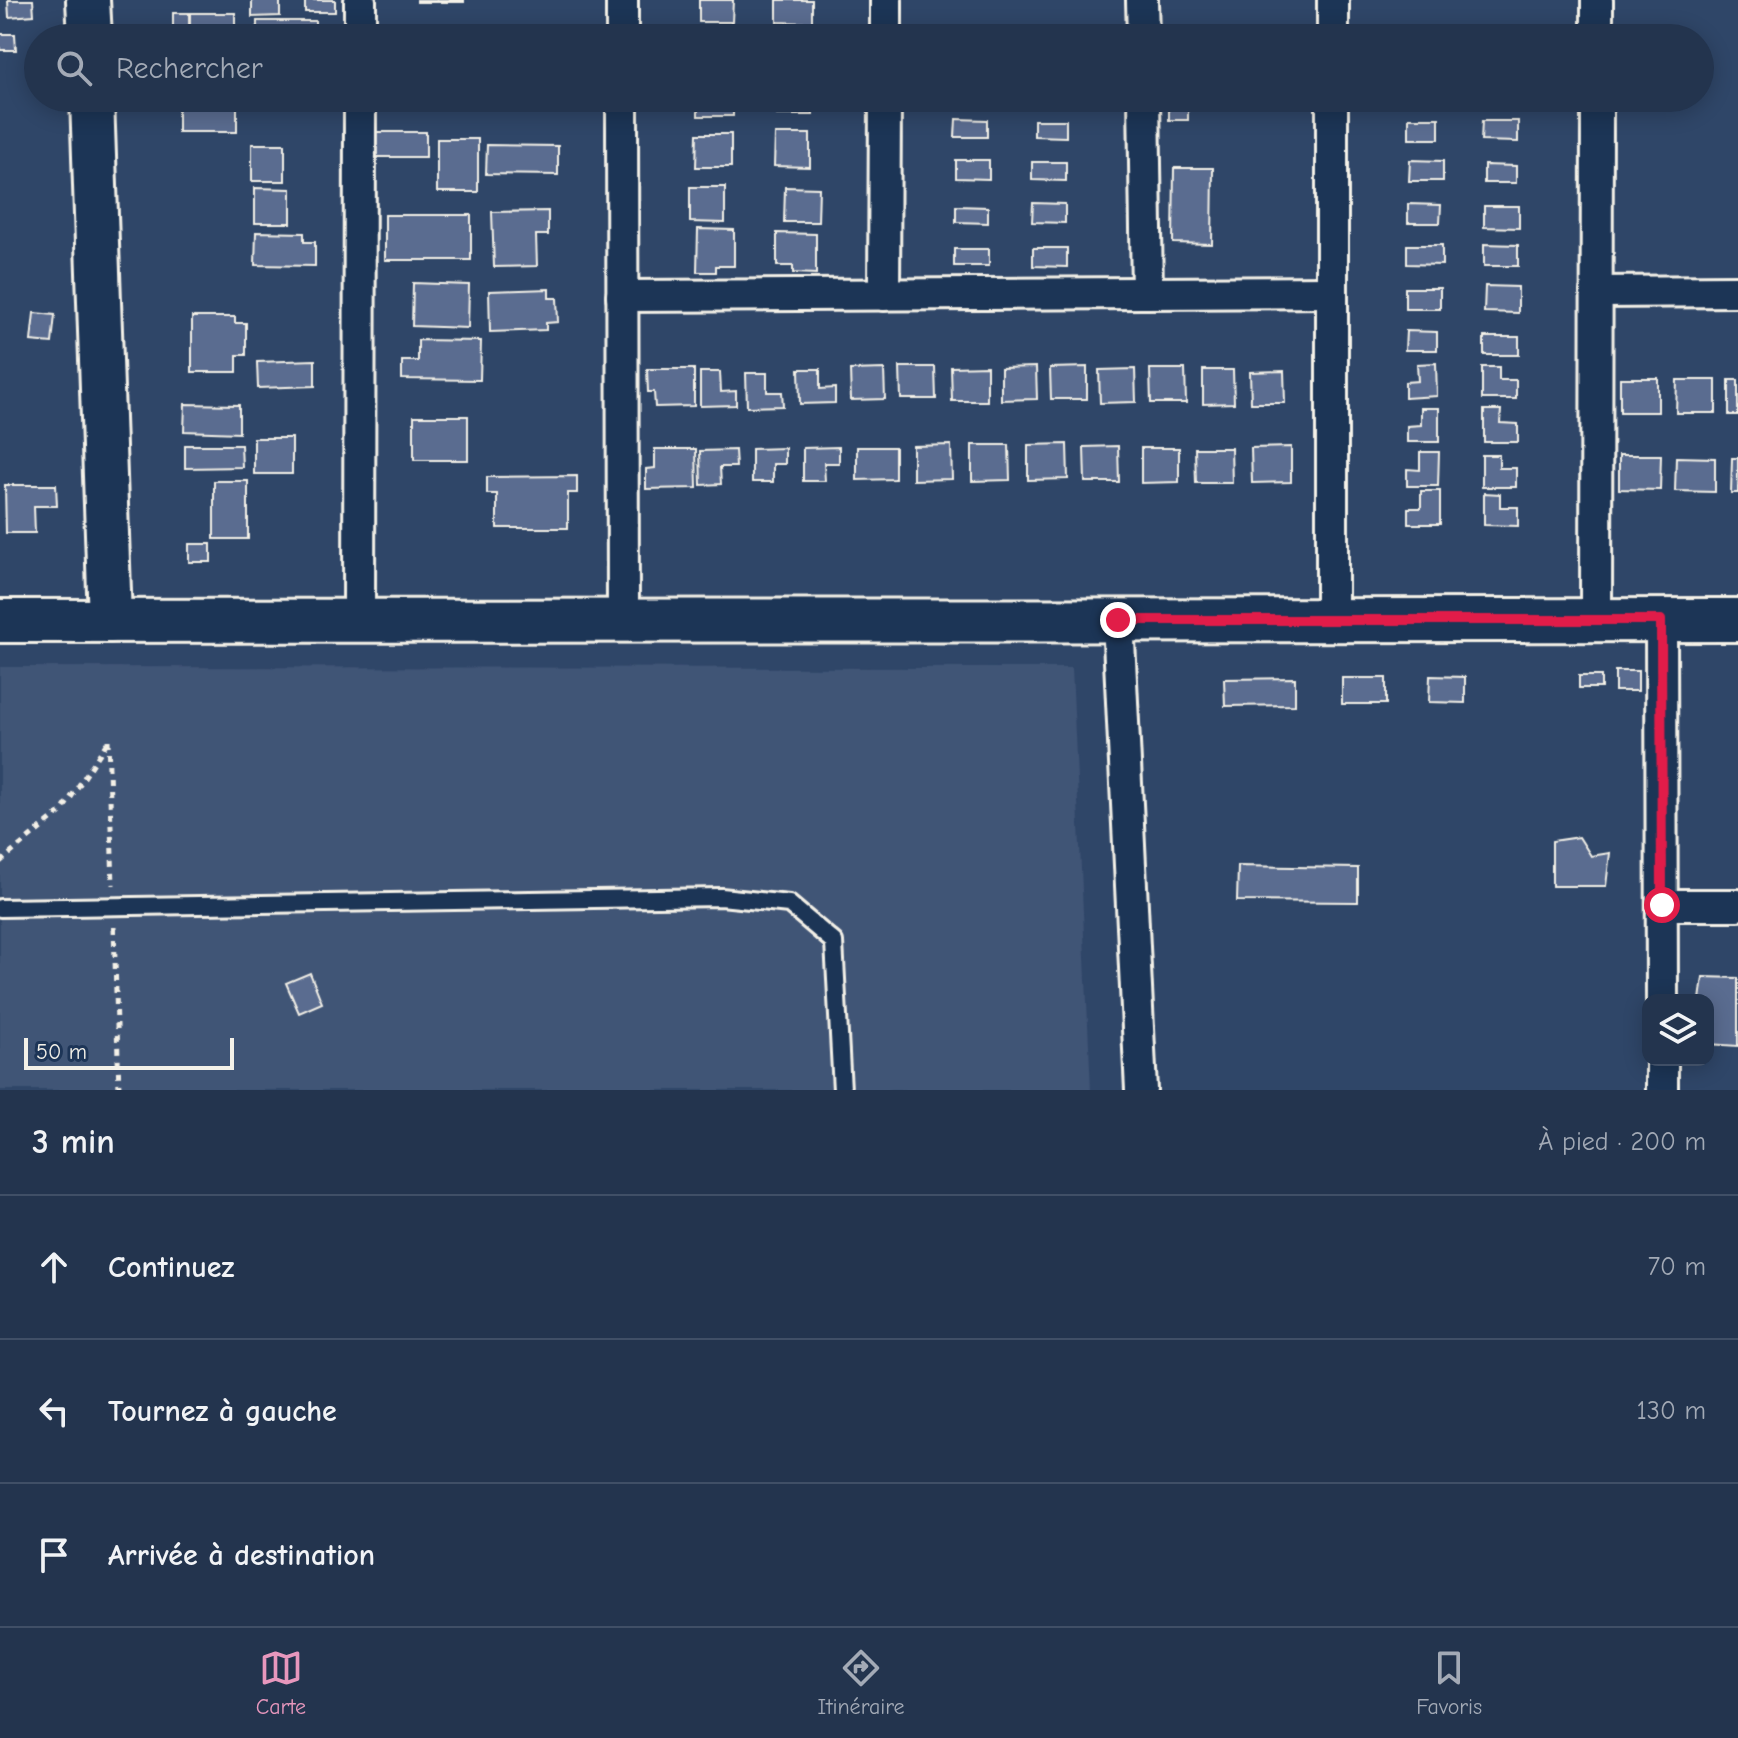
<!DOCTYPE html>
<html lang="fr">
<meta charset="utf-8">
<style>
:root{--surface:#23344e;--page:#2f3f58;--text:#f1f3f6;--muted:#a3aab6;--line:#404f66;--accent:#e797bd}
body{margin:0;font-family:"Comic Neue",sans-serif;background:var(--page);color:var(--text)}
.controls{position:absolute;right:24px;bottom:24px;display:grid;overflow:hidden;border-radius:16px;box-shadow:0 4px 20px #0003}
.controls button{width:72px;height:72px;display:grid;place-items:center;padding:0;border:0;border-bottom:2px solid var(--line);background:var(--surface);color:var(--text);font:40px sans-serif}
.scale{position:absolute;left:24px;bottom:20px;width:210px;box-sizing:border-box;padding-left:8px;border:4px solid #f4f1e8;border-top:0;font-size:22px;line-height:28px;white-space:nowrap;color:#f4f1e8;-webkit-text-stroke:6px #1d3557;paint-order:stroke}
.stop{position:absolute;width:24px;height:24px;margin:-18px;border:6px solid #e11d48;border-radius:50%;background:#fff}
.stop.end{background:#e11d48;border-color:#fff;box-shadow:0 2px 8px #0008}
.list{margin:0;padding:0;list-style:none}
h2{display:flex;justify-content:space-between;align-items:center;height:104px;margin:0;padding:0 32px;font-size:34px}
h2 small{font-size:26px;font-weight:400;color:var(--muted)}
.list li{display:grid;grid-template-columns:52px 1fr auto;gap:24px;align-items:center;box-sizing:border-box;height:144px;padding:0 32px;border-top:2px solid var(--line)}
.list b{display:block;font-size:30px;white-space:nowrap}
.list em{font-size:26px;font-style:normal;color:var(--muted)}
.icon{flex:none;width:44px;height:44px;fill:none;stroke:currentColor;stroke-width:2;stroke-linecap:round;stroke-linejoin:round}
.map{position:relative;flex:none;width:1738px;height:1090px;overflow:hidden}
.search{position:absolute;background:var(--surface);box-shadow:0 4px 20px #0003;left:24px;right:24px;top:24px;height:88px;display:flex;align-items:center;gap:20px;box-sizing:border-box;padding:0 28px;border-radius:44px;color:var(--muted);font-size:30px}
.sheet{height:536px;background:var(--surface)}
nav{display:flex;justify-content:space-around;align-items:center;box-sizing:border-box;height:112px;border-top:2px solid var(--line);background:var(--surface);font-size:22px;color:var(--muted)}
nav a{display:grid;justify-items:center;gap:4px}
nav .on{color:var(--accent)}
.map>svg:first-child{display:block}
</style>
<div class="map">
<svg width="1738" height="1090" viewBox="0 0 1738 1090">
<rect width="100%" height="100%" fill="#2f4668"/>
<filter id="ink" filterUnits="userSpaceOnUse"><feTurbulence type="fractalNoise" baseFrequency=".0125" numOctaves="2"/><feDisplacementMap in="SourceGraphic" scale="16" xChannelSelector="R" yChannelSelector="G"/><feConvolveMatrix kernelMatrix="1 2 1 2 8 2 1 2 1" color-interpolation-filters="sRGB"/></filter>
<g filter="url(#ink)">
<path fill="#405476" d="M0,667L1072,668L1091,1090H0Z"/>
<g fill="#5a6c90" stroke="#f4f1e8" stroke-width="2">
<path d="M8,0H33L34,15L9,17Z"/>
<path d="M252,0H280V16L252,17Z"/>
<rect x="305" y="0" width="30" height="12"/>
<rect x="417" y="0" width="47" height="2"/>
<path d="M699,0H733L732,22H699Z"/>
<path d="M777,0H812V23L777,22Z"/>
<rect x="173" y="13" width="16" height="25"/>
<rect x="190" y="13" width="45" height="25"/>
<rect x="257" y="21" width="58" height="17"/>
<path d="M0,34H15L16,50H0Z"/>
<path d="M1407,34H1439V38H1406Z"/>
<rect x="1034" y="35" width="32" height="3"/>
<rect x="178" y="98" width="59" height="34"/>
<path d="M251,98H304V99L251,100Z"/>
<rect x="698" y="98" width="35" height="18"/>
<path d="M777,98L813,100V115H777Z"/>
<rect x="1169" y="98" width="19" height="22"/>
<path d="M1484,98H1516V103L1484,102Z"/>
<rect x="1409" y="118" width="30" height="21"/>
<path d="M956,119L987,120V137H955Z"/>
<path d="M1034,120H1066V137L1034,136Z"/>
<path d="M1482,121H1518V142L1481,141Z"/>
<rect x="363" y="132" width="63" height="25"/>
<path d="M697,134H731V167H696Z"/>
<path d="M775,134H810V167L774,166Z"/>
<rect x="437" y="139" width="41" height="53"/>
<rect x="252" y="144" width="33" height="37"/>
<path d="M487,145L558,146V175L486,174Z"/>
<path d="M956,160H989V179L956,178Z"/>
<path d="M1410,160L1443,161V181H1409Z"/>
<path d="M1032,162H1066V181L1032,180Z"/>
<path d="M1484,165L1516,166V183H1484Z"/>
<path d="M1174,168H1213L1212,244L1173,243Z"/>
<path d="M690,187H725V223L690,222Z"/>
<path d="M785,187L819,188L818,222H784Z"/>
<path d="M255,188L291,189V223H255Z"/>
<path d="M1033,203L1065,204V223L1032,222Z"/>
<path d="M1408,204L1441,205L1440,223H1408Z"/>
<path d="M956,206L988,207V223L956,222Z"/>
<path d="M1484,206H1519V228L1484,227Z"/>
<path d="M548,211V235H536L537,266L494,267L492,212Z"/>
<rect x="385" y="215" width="86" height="45"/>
<path d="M698,229L734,230V266H716V272H697Z"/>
<path d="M256,232L304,233V242H315V266L255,265Z"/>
<path d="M777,233L816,234V274L793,273V266H777Z"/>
<path d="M1484,244L1518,245V266H1484Z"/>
<path d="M1407,245H1442V265L1407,264Z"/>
<path d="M1033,248H1067V267L1033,266Z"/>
<rect x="954" y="249" width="35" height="17"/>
<path d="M413,283L469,285L468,328L412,326Z"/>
<path d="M1485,286L1518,287V313L1484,312Z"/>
<rect x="1405" y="288" width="35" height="21"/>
<path d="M549,289V298H557L558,322L546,323V330L490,332L489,291Z"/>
<path d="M34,313L55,315L52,343L31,341Z"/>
<path d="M192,317H235V323H246V355H237V372H192Z"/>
<path d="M1406,331L1437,332V350H1405Z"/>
<rect x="1484" y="337" width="35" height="18"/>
<path d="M418,340L481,341L480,380L402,379V361H418Z"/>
<path d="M315,360V386L258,388L257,362Z"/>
<path d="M1436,363L1437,396L1405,398V382L1418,381L1417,364Z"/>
<path d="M987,366V401H952L951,367Z"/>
<path d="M900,367H935L936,399H901Z"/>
<path d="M1036,367L1037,399L1001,400V368Z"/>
<path d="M1087,367V399H1051L1050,368Z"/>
<path d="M1482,367H1499V380H1516V399H1482Z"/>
<path d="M647,369H694V406L655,407L654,392H648Z"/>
<path d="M799,369H820V389L835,388V403L800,404Z"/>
<path d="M884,369L885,399L851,400L850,370Z"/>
<path d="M1135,369L1136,402L1100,403L1099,370Z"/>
<path d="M1150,369H1185L1186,403H1151Z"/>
<path d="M1203,370H1233L1234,403L1203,404Z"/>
<path d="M1284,371L1285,403H1251L1250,372Z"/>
<path d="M700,372H720L721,392L736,391V405L700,406Z"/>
<path d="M746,373H767V392H782L783,406L747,407Z"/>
<rect x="1620" y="378" width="38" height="34"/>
<path d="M1677,380H1716V413H1676Z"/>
<rect x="1729" y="380" width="9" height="35"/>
<path d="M185,404L239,405V433L184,431Z"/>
<path d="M1421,408H1439V442H1407V426L1421,425Z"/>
<path d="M1484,410H1501L1500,423L1518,424V442H1484Z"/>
<rect x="414" y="416" width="54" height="44"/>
<rect x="254" y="438" width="38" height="36"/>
<path d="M1067,444L1068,479L1028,480V445Z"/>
<path d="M185,445H241L242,467L185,468Z"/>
<path d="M951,445L952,479L913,480V446Z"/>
<path d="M972,445H1009L1010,480L972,481Z"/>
<path d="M1118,446L1119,482H1085L1084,447Z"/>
<path d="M839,447V463H824L825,481H803V448Z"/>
<path d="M857,447H895V479L857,480Z"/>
<path d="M1291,447V482L1252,483L1251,448Z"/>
<path d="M785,448V464H773V482H752V449Z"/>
<path d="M1141,448H1179V482L1141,483Z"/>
<path d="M1195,448H1231L1232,483H1196Z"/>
<path d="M655,449H696L697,488L646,489V469L655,468Z"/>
<path d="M735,450L736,467H720L721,484L701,485L700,451Z"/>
<path d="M1420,452H1439L1438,486H1407V469L1420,470Z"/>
<path d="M1482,455H1499V468H1516V487H1482Z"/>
<path d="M1619,455H1661L1660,490L1619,489Z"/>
<path d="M1676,457L1715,458V492L1675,491Z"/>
<path d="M1732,458H1738V493H1731Z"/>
<path d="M577,476V493H568V528H497V494H487V477Z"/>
<rect x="214" y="481" width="34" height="58"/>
<path d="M5,485H56L57,506H34L35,533H6Z"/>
<path d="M1421,491H1440V524H1408V508H1421Z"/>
<path d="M1484,493L1500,494V507H1518V526L1484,525Z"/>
<rect x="189" y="544" width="22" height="18"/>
<rect x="1615" y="671" width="23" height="20"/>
<path d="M1430,676L1465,677V703L1429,702Z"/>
<rect x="1579" y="676" width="22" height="12"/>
<path d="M1295,678V705L1225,706L1224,679Z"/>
<rect x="1342" y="678" width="44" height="26"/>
<path d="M1579,837L1591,856L1610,853L1606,886H1552V841Z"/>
<path d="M1238,866L1358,868V902L1237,901Z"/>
<path d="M310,973L322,1003L299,1013L286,983Z"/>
<path d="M1703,977L1738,978V1046L1708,1044V1000H1700Z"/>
</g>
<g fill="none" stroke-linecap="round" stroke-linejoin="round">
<g stroke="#f4f1e8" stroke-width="22">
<path id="lane" d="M0,908L721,897L789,904L834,942L842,1090"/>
</g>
<g stroke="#f4f1e8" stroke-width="36">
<g id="street">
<path d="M622,0V38"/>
<path d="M1142,0L1143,38"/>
<path d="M360,38V0"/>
<path d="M886,38V0"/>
<path d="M1333,38V0"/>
<path d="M1597,38V0"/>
<path d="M622,98L623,621"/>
<path d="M1144,98L1147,293"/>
<path d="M1596,292L1738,291"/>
<path d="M884,295L885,98"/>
<path d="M622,296L1330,292"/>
<path d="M1118,620L1141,1090"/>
<path d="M1332,620V98"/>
<path d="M1596,620L1597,98"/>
<path d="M1661,620L1662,1000"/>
<path d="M359,621L360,98"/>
<path d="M1662,905H1738"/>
<path d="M1662,1060V1090"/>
</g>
</g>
<g stroke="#f4f1e8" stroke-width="48">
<g id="secondary">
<path d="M88,0L90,38"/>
<path d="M92,98L110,621"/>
<path d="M0,621L1738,620"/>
</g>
</g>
<g stroke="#f4f1e8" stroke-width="5" stroke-dasharray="6 6" stroke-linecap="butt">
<path d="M108,740L113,885"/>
<path d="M0,862L62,811L108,741"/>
<path d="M114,927L119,1090"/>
</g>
<use href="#lane" stroke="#1d3557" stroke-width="16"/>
<use href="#street" stroke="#1d3557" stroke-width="30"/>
<use href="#secondary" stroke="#1d3557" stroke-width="42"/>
</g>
</g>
<g fill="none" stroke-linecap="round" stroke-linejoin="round" filter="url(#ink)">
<path stroke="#e11d48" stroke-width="10" d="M1118,620H1661L1662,905"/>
</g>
</svg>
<div class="controls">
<button><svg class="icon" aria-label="layers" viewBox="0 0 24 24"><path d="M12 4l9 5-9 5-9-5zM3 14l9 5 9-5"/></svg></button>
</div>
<div class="scale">50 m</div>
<div class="stop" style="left:1662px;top:905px"></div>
<div class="stop end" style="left:1118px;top:620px"></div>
<div class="search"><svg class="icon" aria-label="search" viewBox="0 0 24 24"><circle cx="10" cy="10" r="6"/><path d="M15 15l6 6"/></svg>Rechercher</div>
</div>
<section class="sheet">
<h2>3 min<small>À pied · 200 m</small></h2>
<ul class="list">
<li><svg class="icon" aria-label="ahead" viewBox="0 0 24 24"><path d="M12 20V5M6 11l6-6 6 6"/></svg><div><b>Continuez</b></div><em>70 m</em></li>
<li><svg class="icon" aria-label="left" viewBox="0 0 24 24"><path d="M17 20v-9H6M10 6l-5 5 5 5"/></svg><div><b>Tournez à gauche</b></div><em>130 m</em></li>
<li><svg class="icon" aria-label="arrive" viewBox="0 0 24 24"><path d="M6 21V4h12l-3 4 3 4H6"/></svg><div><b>Arrivée à destination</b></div></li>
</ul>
</section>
<nav>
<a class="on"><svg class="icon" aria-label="map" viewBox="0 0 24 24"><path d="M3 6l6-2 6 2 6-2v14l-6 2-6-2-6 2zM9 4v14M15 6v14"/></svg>Carte</a>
<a><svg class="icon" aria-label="directions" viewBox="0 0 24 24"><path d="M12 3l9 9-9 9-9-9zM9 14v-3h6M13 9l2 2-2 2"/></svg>Itinéraire</a>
<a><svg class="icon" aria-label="saved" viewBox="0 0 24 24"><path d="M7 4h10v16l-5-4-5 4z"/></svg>Favoris</a>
</nav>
